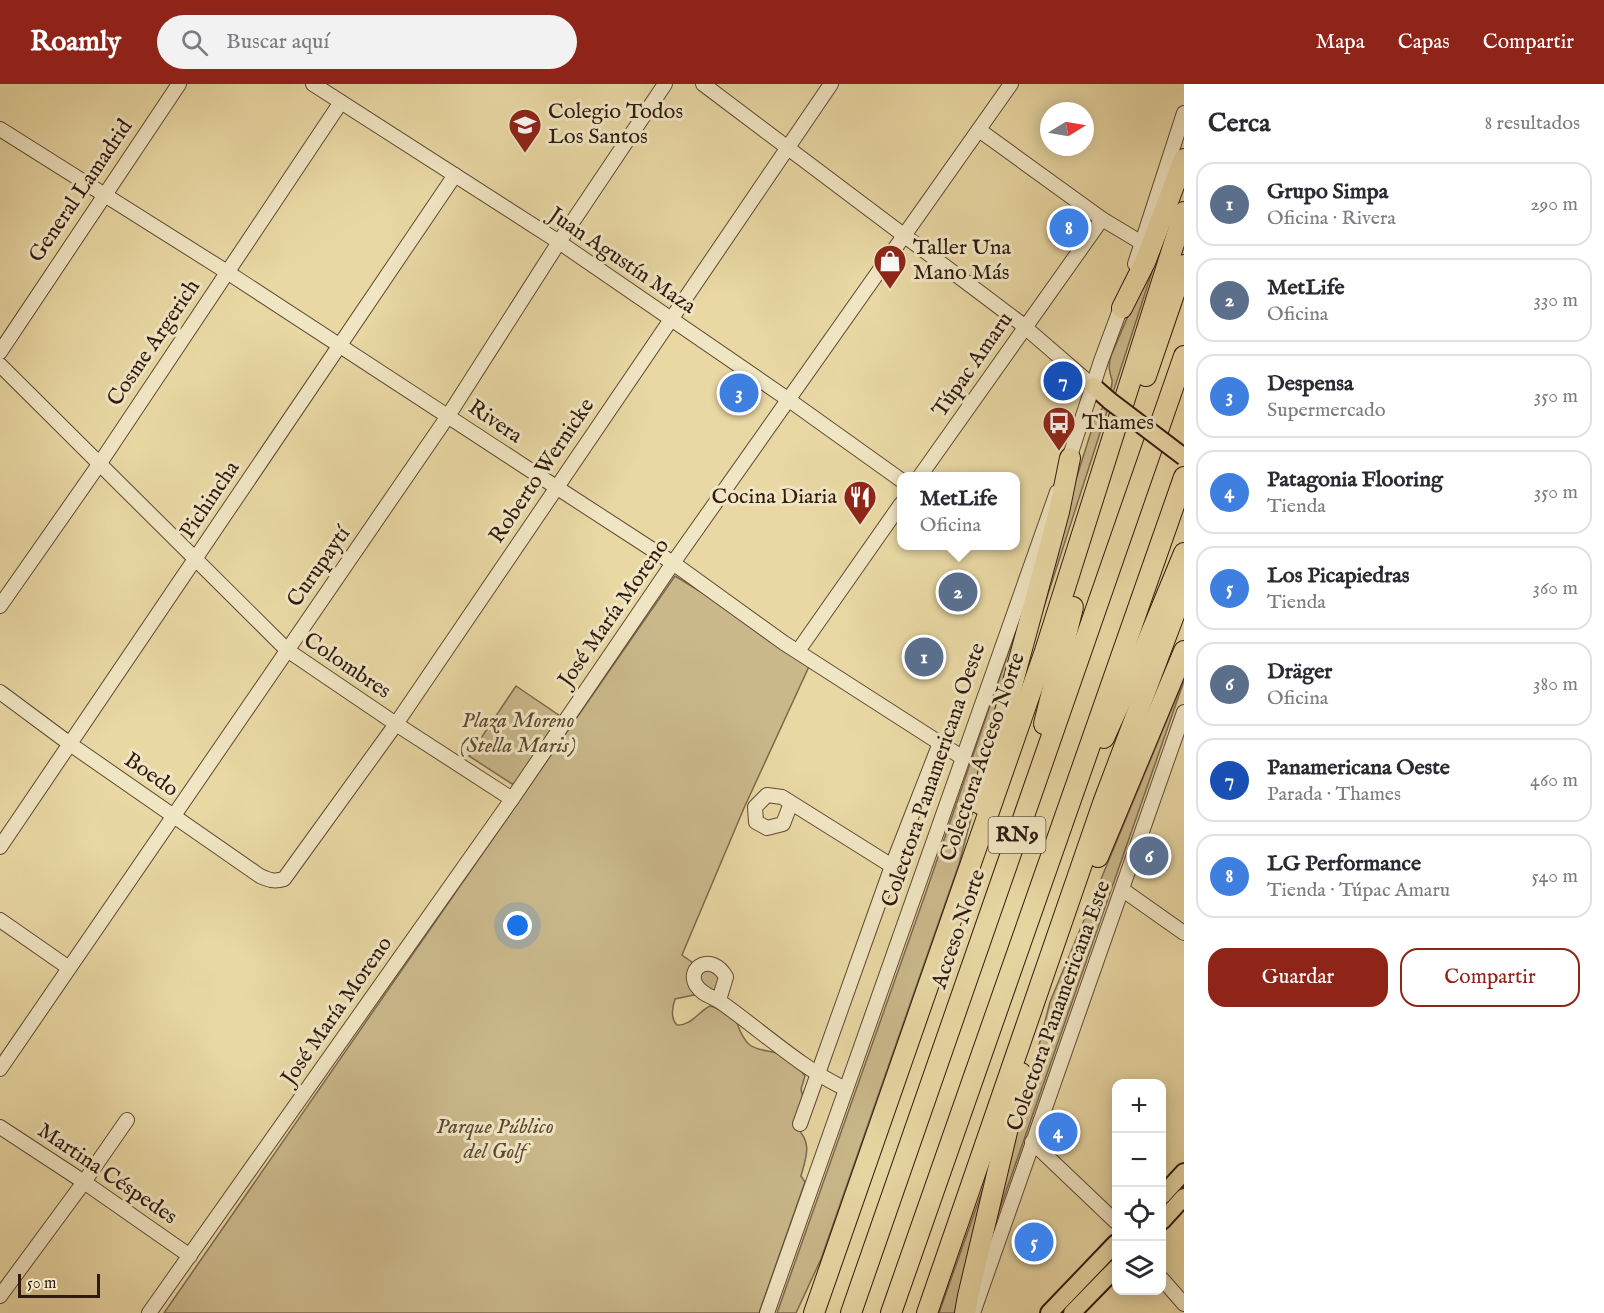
<!DOCTYPE html>
<html lang="es">
<meta charset="utf-8">
<style>
:root{--surface:#fff;--page:#f2f2f3;--text:#2b2b33;--muted:#7c7c81;--line:#e1e1e2;--accent:#8f2418}
body{margin:0;font-family:"IM FELL English",serif;background:var(--page);color:var(--text)}
.controls{position:absolute;right:18px;bottom:18px;display:grid;overflow:hidden;border-radius:12px;box-shadow:0 3px 15px #0003}
.controls button{width:54px;height:54px;display:grid;place-items:center;padding:0;border:0;border-bottom:2px solid var(--line);background:var(--surface);color:var(--text);font:30px sans-serif}
.compass{position:absolute;left:1040px;top:18px;width:54px;height:54px;border-radius:50%;background:var(--surface);box-shadow:0 3px 15px #0003;rotate:79deg}
.scale{position:absolute;left:18px;bottom:15px;width:82px;box-sizing:border-box;padding-left:6px;border:3px solid #30190f;border-top:0;font-size:16px;line-height:21px;white-space:nowrap;color:#30190f;-webkit-text-stroke:4px #f1e6c4;paint-order:stroke}
.you{position:absolute;left:518px;top:842px;width:21px;height:21px;margin:-15px;border:4px solid #fff;border-radius:50%;background:#1a73e8;box-shadow:0 0 0 9px #1a73e833}
.badge{display:grid;place-items:center;width:39px;height:39px;border-radius:50%;background:var(--accent);color:#fff;font-size:20px;font-weight:700}
.pin{position:absolute;translate:-50% -50%;border:3px solid #fff;box-shadow:0 2px 6px #0006}
.popup{position:absolute;left:897px;top:388px;width:123px;height:78px;box-sizing:border-box;display:grid;place-content:center;border-radius:12px;background:var(--surface);filter:drop-shadow(0 2px 4px #0005);font-size:20px;white-space:nowrap;color:var(--muted)}
.popup b{font-size:22px;color:var(--text)}
.popup::after{content:'';position:absolute;left:50%;top:100%;margin-left:-12px;border:12px solid transparent;border-top-color:var(--surface)}
.list{margin:0;padding:0;list-style:none}
h2{display:flex;justify-content:space-between;align-items:center;height:78px;margin:0;padding:0 24px;font-size:26px}
h2 small{font-size:20px;font-weight:400;color:var(--muted)}
.list li{display:grid;grid-template-columns:39px 1fr auto;gap:18px;align-items:center;box-sizing:border-box;height:84px;margin:0 12px 12px;padding:0 12px;border:2px solid var(--line);border-radius:18px}
.list b{display:block;font-size:22px;white-space:nowrap}
.list p{margin:0;font-size:20px;white-space:nowrap;color:var(--muted)}
.list em{font-size:20px;font-style:normal;color:var(--muted)}
.actions{display:flex;gap:12px;padding:18px 24px}
.actions a{flex:1;padding:14px 0;border:2px solid var(--accent);border-radius:18px;text-align:center;font-size:21px;color:var(--accent)}
.actions .main{background:var(--accent);color:#fff}
.icon{flex:none;width:33px;height:33px;fill:none;stroke:currentColor;stroke-width:2;stroke-linecap:round;stroke-linejoin:round}
.map{position:relative;flex:none;width:1184px;height:1229px;overflow:hidden}
header{display:flex;align-items:center;gap:36px;box-sizing:border-box;height:84px;padding:0 30px;background:var(--accent);color:#fff}
header strong{font-size:28px}
nav{display:flex;gap:33px;margin-inline-start:auto;font-size:21px}
.search{width:420px;height:54px;background:var(--page);display:flex;align-items:center;gap:15px;box-sizing:border-box;padding:0 21px;border-radius:33px;color:var(--muted);font-size:22px}
main{display:flex}
aside{flex:1;background:var(--surface)}
.map>svg:first-child{display:block}
</style>
<header>
<strong>Roamly</strong>
<div class="search"><svg class="icon" aria-label="search" viewBox="0 0 24 24"><circle cx="10" cy="10" r="6"/><path d="M15 15l6 6"/></svg>Buscar aquí</div>
<nav><a>Mapa</a><a>Capas</a><a>Compartir</a></nav>
</header>
<main>
<div class="map">
<svg width="1184" height="1229" viewBox="0 0 1184 1229">
<rect width="100%" height="100%" fill="#e9d8a4"/>
<filter id="stains"><feTurbulence type="fractalNoise" baseFrequency=".00333" numOctaves="4"/><feColorMatrix values="0 0 0 0 .2 0 0 0 0 .09 0 0 0 0 .02 0 0 0 .5 -.17"/></filter>
<radialGradient id="worn" r=".72"><stop offset=".6" stop-color="#630" stop-opacity="0"/><stop offset="1" stop-color="#630" stop-opacity=".3"/></radialGradient>
<g fill="#cab88b" stroke="#7d684d" stroke-width="1.5">
<path d="M1169,135L1002,653L1054,465L1096,332C1103,327 1113,304 1112,296C1109,286 1108,282 1111,272Z"/>
<path d="M1037,485L959,780L821,1175L796,1229H777L925,811Z"/>
<path d="M675,492L812,576L744,724L682,871L696,881L707,878L727,904L675,915C672,924 670,934 677,941C691,942 698,928 710,922C717,923 731,934 737,939C749,974 761,961 788,973C791,984 800,983 805,992L801,1005L803,1013L796,1043C813,1059 806,1073 801,1092L805,1098L759,1229H164Z"/>
<path d="M1184,595V597L989,1156L1050,918Z"/>
<path d="M516,602L563,634L518,698L512,700L469,672Z"/>
<path d="M990,1085L955,1229H939Z"/>
</g>
<g fill="none" stroke-linecap="round" stroke-linejoin="round">
<g stroke="#5e4934" stroke-width="16">
<g id="minor">
<path d="M313,0L559,158L789,316L901,396"/>
<path d="M703,0L1019,238L1093,302"/>
<path d="M0,45L227,188L556,403L673,479L784,559L963,674"/>
<path d="M979,46L1102,135L1142,159"/>
<path d="M1135,180L1184,29"/>
<path d="M0,268L179,0"/>
<path d="M0,281L287,566L396,640L512,715"/>
<path d="M1067,381L1101,277L1124,215"/>
<path d="M920,392L1102,135"/>
<path d="M0,522L100,379L341,18"/>
<path d="M798,567L901,420"/>
<path d="M0,608L70,660L260,792C269,796 274,798 284,795L396,640L831,0"/>
<path d="M791,719L783,740L767,744L756,738L755,723L767,711L782,713L892,782"/>
<path d="M0,763L455,91"/>
<path d="M1123,806L1184,849"/>
<path d="M0,836L69,884"/>
<path d="M719,916L726,893C712,868 686,883 696,901C703,912 713,912 722,919C763,948 801,984 846,1005"/>
<path d="M0,985L448,332L559,158L665,0"/>
<path d="M800,1040L892,782L940,659"/>
<path d="M0,1043L84,1098L190,1172"/>
<path d="M1032,1058L1116,1138"/>
<path d="M1162,1195L1184,1220"/>
<path d="M0,1212L84,1098L127,1036"/>
<path d="M149,1229L512,715L673,479L1011,0"/>
<path d="M767,1229L1057,408"/>
<path d="M973,1229L1184,628"/>
</g>
</g>
<g stroke="#30190f" stroke-width="20">
<g id="major">
<path d="M1093,302L1110,317"/>
<path d="M1162,1112L1184,1088"/>
<path d="M1162,1137L1184,1113"/>
<path d="M1049,1229L1116,1159"/>
<path d="M1072,1229L1116,1184"/>
</g>
</g>
<g stroke="#30190f" stroke-width="22">
<g id="highway">
<path d="M1122,224L1146,176L1184,75"/>
<path d="M1146,292L1184,181"/>
<path d="M1044,640L1073,523"/>
<path d="M1104,654L1146,561L1184,469"/>
<path d="M980,720L1059,428L1070,374"/>
<path d="M1098,773L1184,567"/>
<path d="M814,1229L1045,567L1184,128"/>
<path d="M851,1229L1184,272"/>
<path d="M891,1229L1184,393"/>
<path d="M927,1229L1103,719L1184,505"/>
<path d="M965,1229L968,1212L1021,989"/>
</g>
</g>
<use href="#minor" stroke="#f1e6c4" stroke-width="14"/>
<use href="#major" stroke="#e9d8a4" stroke-width="16"/>
<use href="#highway" stroke="#e9d8a4" stroke-width="20"/>
<g stroke="#30190f" stroke-width="20" stroke-linecap="butt">
<path id="major-bridge" d="M1110,317L1184,373"/>
</g>
<use href="#major-bridge" stroke="#e9d8a4" stroke-width="16"/>
</g>
<defs>
<g id="school-pin" transform="scale(1.725)"><path d="M0 17L-7.5 6A9.5 9.5 0 1 1 7.5 6Z" fill="#8f2418" stroke="#f1e6c4"/><path d="M0-5L7-2L0 1L-7-2ZM-4 1L0 2.5L4 1V4Q0 6-4 4Z" fill="#fff"/></g>
<g id="shop-pin" transform="scale(1.725)"><path d="M0 17L-7.5 6A9.5 9.5 0 1 1 7.5 6Z" fill="#8f2418" stroke="#f1e6c4"/><path d="M-5-2.5h2.3a2.7 3.5 0 0 1 5.4 0H5L5.5 6h-11ZM-1.5-2.5h3a1.5 2.3 0 0 0-3 0Z" fill="#fff"/></g>
<g id="bus-pin" transform="scale(1.725)"><path d="M0 17L-7.5 6A9.5 9.5 0 1 1 7.5 6Z" fill="#8f2418" stroke="#f1e6c4"/><path d="M-5-6H5V4H4V6H2V4H-2V6H-4V4H-5ZM-3.5-4V0h7V-4ZM-3.5 1.2v1.5H-2V1.2ZM2 1.2v1.5H3.5V1.2Z" fill="#fff"/></g>
<g id="restaurant-pin" transform="scale(1.725)"><path d="M0 17L-7.5 6A9.5 9.5 0 1 1 7.5 6Z" fill="#8f2418" stroke="#f1e6c4"/><path d="M-5-6h1v4h1v-4h1v4h1v-4h1v5L-1.5 .5V6h-2V.5L-5-1ZM5-6V6H3V1.5H1.5Q1.5-4 5-6Z" fill="#fff"/></g>
</defs>
<g fill-rule="evenodd">
<use href="#school-pin" x="525" y="41"/>
<use href="#shop-pin" x="890" y="177"/>
<use href="#bus-pin" x="1059" y="339"/>
<use href="#restaurant-pin" x="860" y="413"/>
</g>
<g text-anchor="middle" dominant-baseline="central" stroke-width="6" stroke-linejoin="round" paint-order="stroke">
<rect fill="#f1e6c4" stroke="#6a5645" stroke-width="1.5" x="988.5" y="733" width="57" height="36" rx="4.5"/>
<g font-size="21" font-weight="bold" fill="#30190f">
<text x="1017" y="751">RN9</text>
</g>
<g font-size="22" fill="#30190f" stroke="#f1e6c4" text-anchor="start">
<text x="548" y="28">Colegio Todos<tspan x="548" dy="25">Los Santos</tspan></text>
<text x="913" y="164">Taller Una<tspan x="913" dy="25">Mano Más</tspan></text>
<text x="1082" y="339">Thames</text>
<text x="837" y="413" text-anchor="end">Cocina Diaria</text>
</g>
<g font-size="22" fill="#30190f" stroke="#f1e6c4">
<text transform="translate(81 107) rotate(-56)">General Lamadrid</text>
<text transform="translate(622 177) rotate(34)">Juan Agustín Maza</text>
<text transform="translate(154 259) rotate(-56)">Cosme Argerich</text>
<text transform="translate(973 281) rotate(-55)">Túpac Amaru</text>
<text transform="translate(495 338) rotate(34)">Rivera</text>
<text transform="translate(542 387) rotate(-56)">Roberto Wernicke</text>
<text transform="translate(210 416) rotate(-56)">Pichincha</text>
<text transform="translate(319 483) rotate(-55)">Curupaytí</text>
<text transform="translate(614 529) rotate(-55)">José María Moreno</text>
<text transform="translate(347 582) rotate(34)">Colombres</text>
<text transform="translate(983 673) rotate(-71)">Colectora Acceso Norte</text>
<text transform="translate(151 691) rotate(35)">Boedo</text>
<text transform="translate(934 691) rotate(-71)">Colectora Panamericana Oeste</text>
<text transform="translate(959 845) rotate(-71)">Acceso Norte</text>
<text transform="translate(1059 922) rotate(-70)">Colectora Panamericana Este</text>
<text transform="translate(337 927) rotate(-55)">José María Moreno</text>
<text transform="translate(107 1090) rotate(34)">Martina Céspedes</text>
</g>
<g font-size="22" font-style="italic" fill="#5e4934" stroke="#f1e6c4">
<text x="518" y="637">Plaza Moreno<tspan x="518" dy="25">(Stella Maris)</tspan></text>
<text x="495" y="1043">Parque Público<tspan x="495" dy="25">del Golf</tspan></text>
</g>
</g>
<rect width="100%" height="100%" filter="url(#stains)"/>
<rect width="100%" height="100%" fill="url(#worn)"/>
</svg>
<div class="controls">
<button>+</button>
<button>−</button>
<button><svg class="icon" aria-label="locate" viewBox="0 0 24 24"><circle cx="12" cy="12" r="6"/><path d="M12 2v4M12 18v4M2 12h4M18 12h4"/></svg></button>
<button><svg class="icon" aria-label="layers" viewBox="0 0 24 24"><path d="M12 4l9 5-9 5-9-5zM3 14l9 5 9-5"/></svg></button>
</div>
<svg class="compass" viewBox="-18 -18 36 36"><path d="M0-13l5 13h-10z" fill="#e53935"/><path d="M0 13l5-13h-10z" fill="#7c7c81"/></svg>
<div class="scale">50 m</div>
<div class="you"></div>
<div class="pin badge" style="left:924px;top:573px;background:#5c6f8a">1</div>
<div class="pin badge" style="left:958px;top:508px;background:#5c6f8a">2</div>
<div class="popup"><b>MetLife</b>Oficina</div>
<div class="pin badge" style="left:739px;top:309px;background:#3f7fe0">3</div>
<div class="pin badge" style="left:1058px;top:1048px;background:#3f7fe0">4</div>
<div class="pin badge" style="left:1034px;top:1158px;background:#3f7fe0">5</div>
<div class="pin badge" style="left:1149px;top:772px;background:#5c6f8a">6</div>
<div class="pin badge" style="left:1063px;top:297px;background:#1a4fb4">7</div>
<div class="pin badge" style="left:1069px;top:144px;background:#3f7fe0">8</div>
</div>
<aside>
<h2>Cerca<small>8 resultados</small></h2>
<ul class="list">
<li><span class="badge" style="background:#5c6f8a">1</span><div><b>Grupo Simpa</b><p>Oficina · Rivera</p></div><em>290 m</em></li>
<li><span class="badge" style="background:#5c6f8a">2</span><div><b>MetLife</b><p>Oficina</p></div><em>330 m</em></li>
<li><span class="badge" style="background:#3f7fe0">3</span><div><b>Despensa</b><p>Supermercado</p></div><em>350 m</em></li>
<li><span class="badge" style="background:#3f7fe0">4</span><div><b>Patagonia Flooring</b><p>Tienda</p></div><em>350 m</em></li>
<li><span class="badge" style="background:#3f7fe0">5</span><div><b>Los Picapiedras</b><p>Tienda</p></div><em>360 m</em></li>
<li><span class="badge" style="background:#5c6f8a">6</span><div><b>Dräger</b><p>Oficina</p></div><em>380 m</em></li>
<li><span class="badge" style="background:#1a4fb4">7</span><div><b>Panamericana Oeste</b><p>Parada · Thames</p></div><em>460 m</em></li>
<li><span class="badge" style="background:#3f7fe0">8</span><div><b>LG Performance</b><p>Tienda · Túpac Amaru</p></div><em>540 m</em></li>
</ul>
<div class="actions"><a class="main">Guardar</a><a>Compartir</a></div>
</aside>
</main>
